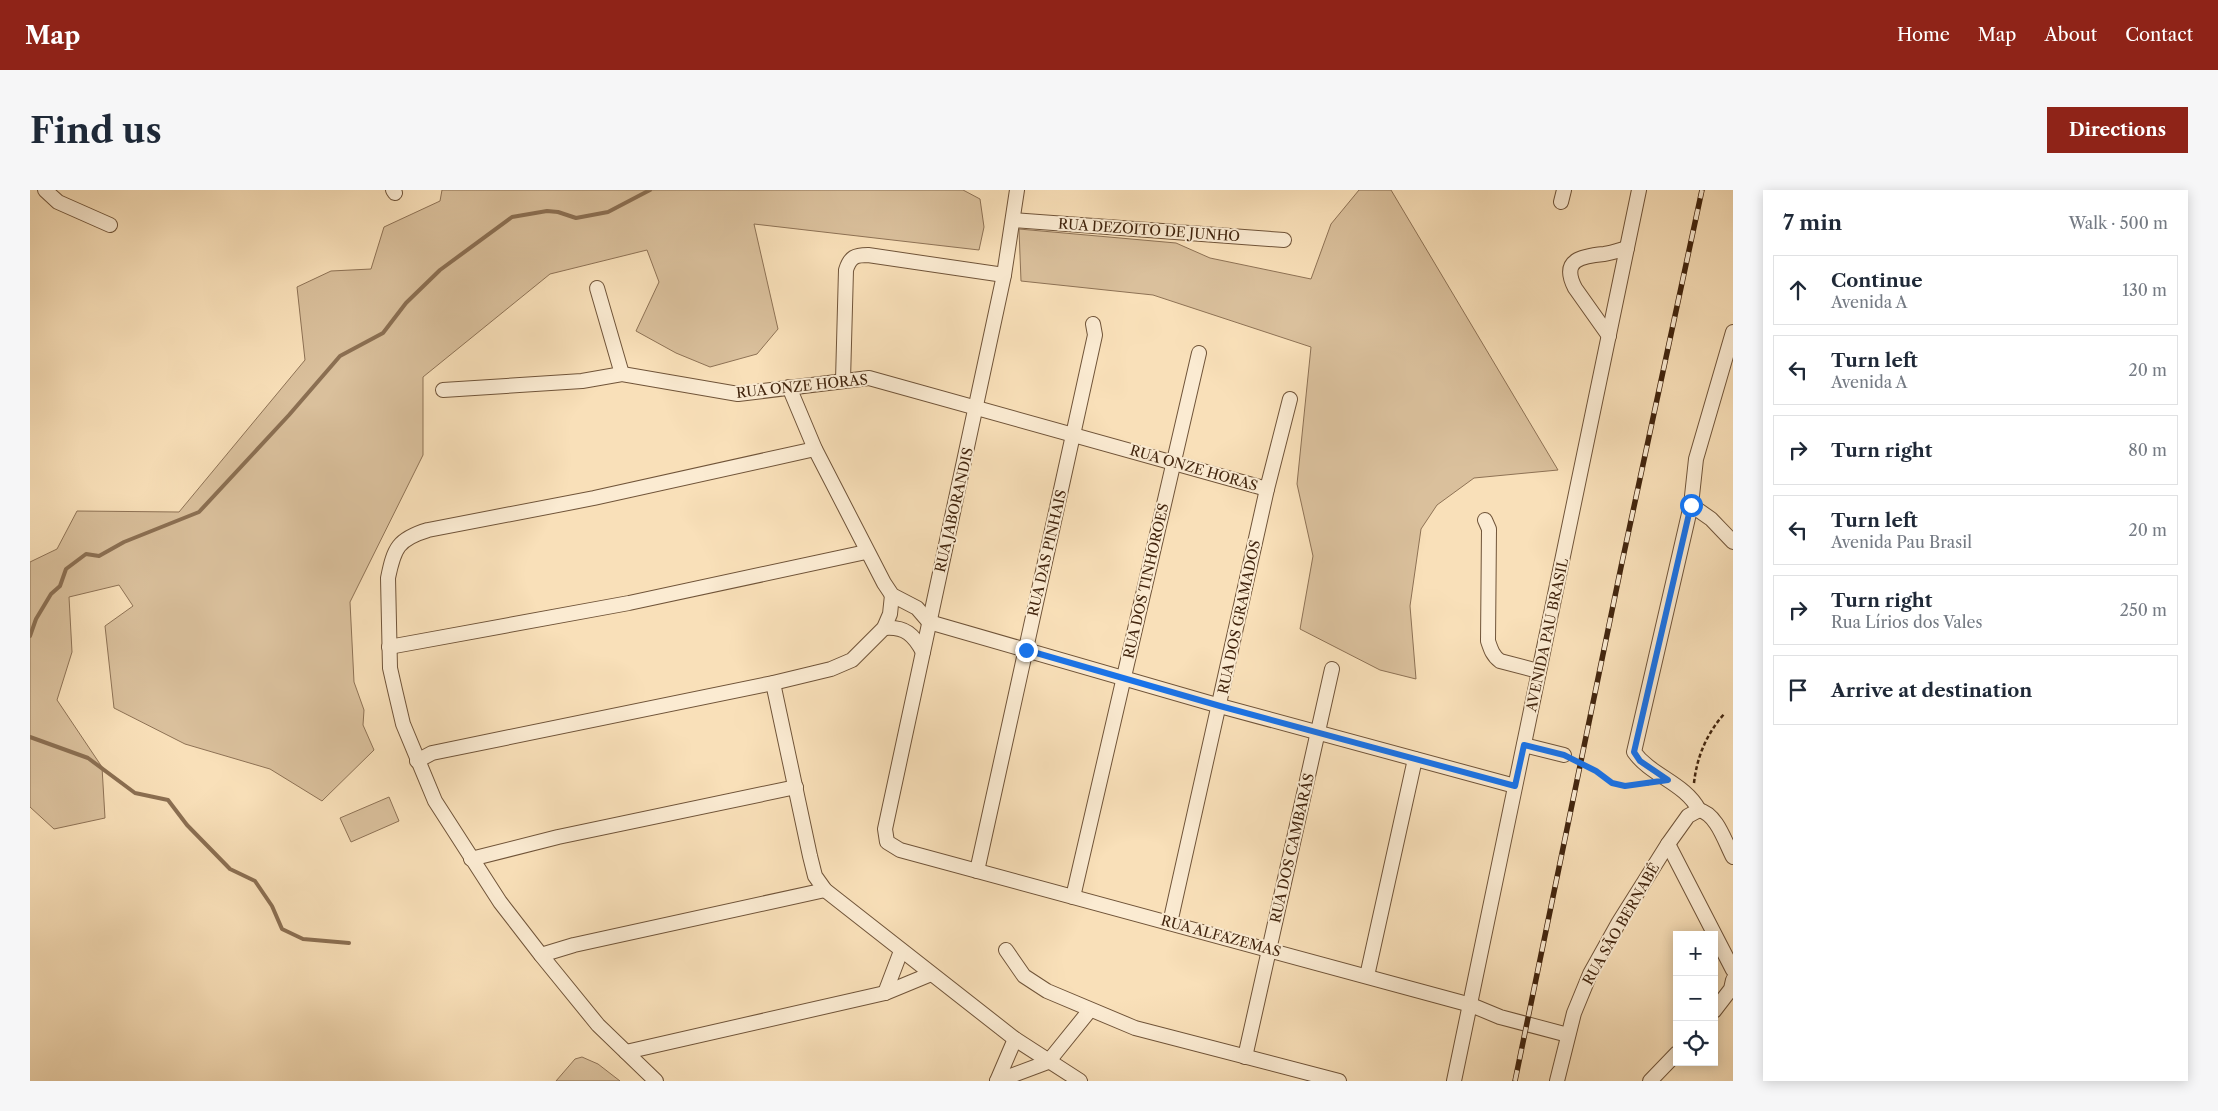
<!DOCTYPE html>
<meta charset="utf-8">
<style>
:root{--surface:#fff;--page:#f6f6f7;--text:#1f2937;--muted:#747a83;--line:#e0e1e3;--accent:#8f2418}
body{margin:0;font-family:"Libre Caslon Text",serif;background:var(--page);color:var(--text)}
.controls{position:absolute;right:15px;bottom:15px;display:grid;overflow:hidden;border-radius:0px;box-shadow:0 2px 12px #0003}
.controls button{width:45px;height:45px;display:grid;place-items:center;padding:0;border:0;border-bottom:1px solid var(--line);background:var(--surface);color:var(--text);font:25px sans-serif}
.stop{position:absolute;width:15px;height:15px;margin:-11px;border:4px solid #1a73e8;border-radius:50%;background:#fff}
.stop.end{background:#1a73e8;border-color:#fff;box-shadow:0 1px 5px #0008}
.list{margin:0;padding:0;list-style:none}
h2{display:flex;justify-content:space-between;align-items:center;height:65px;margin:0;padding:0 20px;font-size:21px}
h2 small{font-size:16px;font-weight:400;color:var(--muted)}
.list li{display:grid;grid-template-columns:32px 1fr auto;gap:15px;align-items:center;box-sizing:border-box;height:70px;margin:0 10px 10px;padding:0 10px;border:1px solid var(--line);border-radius:0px}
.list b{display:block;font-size:19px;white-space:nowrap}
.list p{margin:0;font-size:16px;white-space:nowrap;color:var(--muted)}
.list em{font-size:16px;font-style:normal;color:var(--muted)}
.icon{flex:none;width:28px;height:28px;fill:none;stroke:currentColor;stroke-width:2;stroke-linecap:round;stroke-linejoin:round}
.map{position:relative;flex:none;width:1703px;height:891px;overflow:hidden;border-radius:0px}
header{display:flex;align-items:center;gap:30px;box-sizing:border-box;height:70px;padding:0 25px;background:var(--accent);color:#fff}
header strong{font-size:24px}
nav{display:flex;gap:28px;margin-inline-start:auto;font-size:18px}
.intro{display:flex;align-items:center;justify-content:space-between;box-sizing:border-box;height:120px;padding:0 30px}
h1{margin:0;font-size:35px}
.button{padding:12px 22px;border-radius:0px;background:var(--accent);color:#fff;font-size:18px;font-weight:700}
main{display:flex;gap:30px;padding:0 30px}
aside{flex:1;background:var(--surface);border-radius:0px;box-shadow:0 2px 12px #0003}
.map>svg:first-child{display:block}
</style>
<header>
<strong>Map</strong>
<nav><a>Home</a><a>Map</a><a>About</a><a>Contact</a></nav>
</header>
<div class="intro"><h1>Find us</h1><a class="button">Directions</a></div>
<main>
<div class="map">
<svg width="1703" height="891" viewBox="0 0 1703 891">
<rect width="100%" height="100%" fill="#f9e0b9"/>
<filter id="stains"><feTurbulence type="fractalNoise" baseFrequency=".004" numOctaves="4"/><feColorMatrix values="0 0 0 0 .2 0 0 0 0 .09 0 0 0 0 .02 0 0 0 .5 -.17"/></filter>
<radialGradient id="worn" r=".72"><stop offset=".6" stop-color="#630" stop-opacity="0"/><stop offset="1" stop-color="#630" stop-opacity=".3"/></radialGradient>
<g fill="#dac09c" stroke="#8e7255">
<path d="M412,0H933L950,9L954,37L949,60L724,34L748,139L727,164L680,177L646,163L606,141L629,92L617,60L520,84L393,187V265L320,412L324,492L334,520L333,535L344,560L292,611L240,579L155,554L84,518L75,436L103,416L89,395L39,407L42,462L27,510L72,577L75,628L24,639L0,617V372L27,359L47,321L149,322L275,170L267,97L301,81L341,79L354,37L410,11Z"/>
<path d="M1329,0H1361L1528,280L1444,288L1407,315L1391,339L1380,416L1386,489L1350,480L1270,439L1283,366L1267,294L1281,157L1123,105L991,91L989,39L1146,53L1180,68L1281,89L1301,34Z"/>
<path d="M359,607L369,631L321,652L310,628Z"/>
<path d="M552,867L568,874L590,891H526L545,869Z"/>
</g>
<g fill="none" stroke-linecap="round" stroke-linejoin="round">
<g stroke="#8b6f52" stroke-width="4">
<path d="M0,446L6,429L21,404L30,396L36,379L56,364L69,366L94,352L169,322L259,225L310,166L353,143L376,113L410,80L482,27L517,21L528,22L546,28L578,22L620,0"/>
<path d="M0,547L58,568L105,603L138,610L157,635L200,679L225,691L242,716L252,739L273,749L319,753"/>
</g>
<g stroke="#705439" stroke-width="16">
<g id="minor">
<path d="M15,0L28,12L80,35"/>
<path d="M363,0L365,3"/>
<path d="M987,0L974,85L855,639L857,652L870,660L1441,815L1470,827L1538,845"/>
<path d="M1531,12L1534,0"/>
<path d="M983,30L1254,50"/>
<path d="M567,98L592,184"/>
<path d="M1579,146L1545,98C1530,69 1553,66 1574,64C1582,63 1590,60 1597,58"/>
<path d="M813,190L816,80C820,67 825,65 838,65L974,85"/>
<path d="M759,197L785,259L854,393L862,405L887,418L899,432"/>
<path d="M413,200L552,191L592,184L708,204L839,188L1237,299"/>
<path d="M1661,315L1681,329L1703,352"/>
<path d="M1455,330L1459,339L1458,451C1461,460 1463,466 1470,471L1508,481"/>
<path d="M899,432L1190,516L1485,596"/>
<path d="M854,438C875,436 884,445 893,462"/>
<path d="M359,457L599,413L836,362"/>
<path d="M743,493L780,666L785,686L795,700L985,849L1050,891"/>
<path d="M1494,555L1534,565"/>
<path d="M387,571L402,563L743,493L801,479L822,470L854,438L860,424L862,405"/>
<path d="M1669,620C1655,593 1621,586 1604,562L1661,315L1666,269L1703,142"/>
<path d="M1669,620C1687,624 1695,652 1703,667"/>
<path d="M1638,654L1703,780"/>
<path d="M441,669L528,647L766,597"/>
<path d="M947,681L1065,145L1063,134"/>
<path d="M1043,707L1169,163"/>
<path d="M1140,733L1237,299L1260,209"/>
<path d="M976,760L994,786L1017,801L1105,838L1309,891"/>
<path d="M511,765L544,755L795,700"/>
<path d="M1337,786L1385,569"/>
<path d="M855,803L871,761"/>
<path d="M1684,821L1701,799L1703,790"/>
<path d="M596,862L855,803L901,784"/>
<path d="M1215,867L1302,479"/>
<path d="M626,891L568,835L511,765L470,712L405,611L373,534L365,500L360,478L358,388C364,358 368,349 398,340L564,308L785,259"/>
<path d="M967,891L1018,872L1060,820"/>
<path d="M967,891L985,849"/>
<path d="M1424,891L1609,0"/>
<path d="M1527,891L1544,823L1560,784L1589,732L1638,654L1658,626L1669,620"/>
<path d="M1620,891L1647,863"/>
</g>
</g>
<g stroke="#42250e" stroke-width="2.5" stroke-dasharray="4 2.5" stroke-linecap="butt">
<path d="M1544,571L1566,581L1582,593L1595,596L1619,594"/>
<path d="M1664,593C1667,566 1677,543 1695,523"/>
</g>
<use href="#minor" stroke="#fbebd2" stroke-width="14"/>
<g stroke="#42250e" stroke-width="5.5">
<path id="rail" d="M1485,891L1591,377L1672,0"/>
</g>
<use href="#rail" stroke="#fbebd2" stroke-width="4" stroke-dasharray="11" stroke-linecap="butt"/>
</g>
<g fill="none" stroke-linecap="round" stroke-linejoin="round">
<path stroke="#1a73e8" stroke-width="6" d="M996,460L1190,516L1485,596L1494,555L1534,565L1566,581L1582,593L1595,596L1638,590L1610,571L1604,562L1661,315"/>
</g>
<g text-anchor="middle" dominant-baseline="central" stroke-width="4" stroke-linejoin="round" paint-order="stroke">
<g font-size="14" fill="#42250e" stroke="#fbebd2">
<text transform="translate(1119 40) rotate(4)">RUA DEZOITO DE JUNHO</text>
<text transform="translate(772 196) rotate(-6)">RUA ONZE HORAS</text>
<text transform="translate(1164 278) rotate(16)">RUA ONZE HORAS</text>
<text transform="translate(924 320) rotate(-77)">RUA JABORANDIS</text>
<text transform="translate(1017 363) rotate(-77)">RUA DAS PINHAIS</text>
<text transform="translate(1116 391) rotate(-77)">RUA DOS TINHOROES</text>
<text transform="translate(1209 427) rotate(-78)">RUA DOS GRAMADOS</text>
<text transform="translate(1517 445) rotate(-78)">AVENIDA PAU BRASIL</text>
<text transform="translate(1262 658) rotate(-77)">RUA DOS CAMBARÁS</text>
<text transform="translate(1591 734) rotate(-60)">RUA SÃO BERNABÉ</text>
<text transform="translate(1191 746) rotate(15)">RUA ALFAZEMAS</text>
</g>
</g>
<rect width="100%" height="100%" filter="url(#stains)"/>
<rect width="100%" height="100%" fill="url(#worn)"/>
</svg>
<div class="controls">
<button>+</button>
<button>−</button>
<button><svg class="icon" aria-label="locate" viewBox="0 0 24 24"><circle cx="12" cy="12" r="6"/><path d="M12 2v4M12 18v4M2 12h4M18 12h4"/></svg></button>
</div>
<div class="stop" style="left:1661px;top:315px"></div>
<div class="stop end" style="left:996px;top:460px"></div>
</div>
<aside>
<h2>7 min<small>Walk · 500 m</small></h2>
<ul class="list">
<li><svg class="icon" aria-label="ahead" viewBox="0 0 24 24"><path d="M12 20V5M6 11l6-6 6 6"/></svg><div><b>Continue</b><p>Avenida A</p></div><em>130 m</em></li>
<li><svg class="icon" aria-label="left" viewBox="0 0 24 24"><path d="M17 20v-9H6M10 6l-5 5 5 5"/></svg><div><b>Turn left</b><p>Avenida A</p></div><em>20 m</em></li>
<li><svg class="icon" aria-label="right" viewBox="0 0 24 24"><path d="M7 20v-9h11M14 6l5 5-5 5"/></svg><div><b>Turn right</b></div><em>80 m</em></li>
<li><svg class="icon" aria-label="left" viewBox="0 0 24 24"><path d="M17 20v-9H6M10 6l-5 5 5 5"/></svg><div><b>Turn left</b><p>Avenida Pau Brasil</p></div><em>20 m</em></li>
<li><svg class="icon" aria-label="right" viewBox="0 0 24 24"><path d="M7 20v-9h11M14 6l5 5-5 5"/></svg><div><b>Turn right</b><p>Rua Lírios dos Vales</p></div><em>250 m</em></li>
<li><svg class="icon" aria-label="arrive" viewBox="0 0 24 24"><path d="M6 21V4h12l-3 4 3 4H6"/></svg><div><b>Arrive at destination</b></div></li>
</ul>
</aside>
</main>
